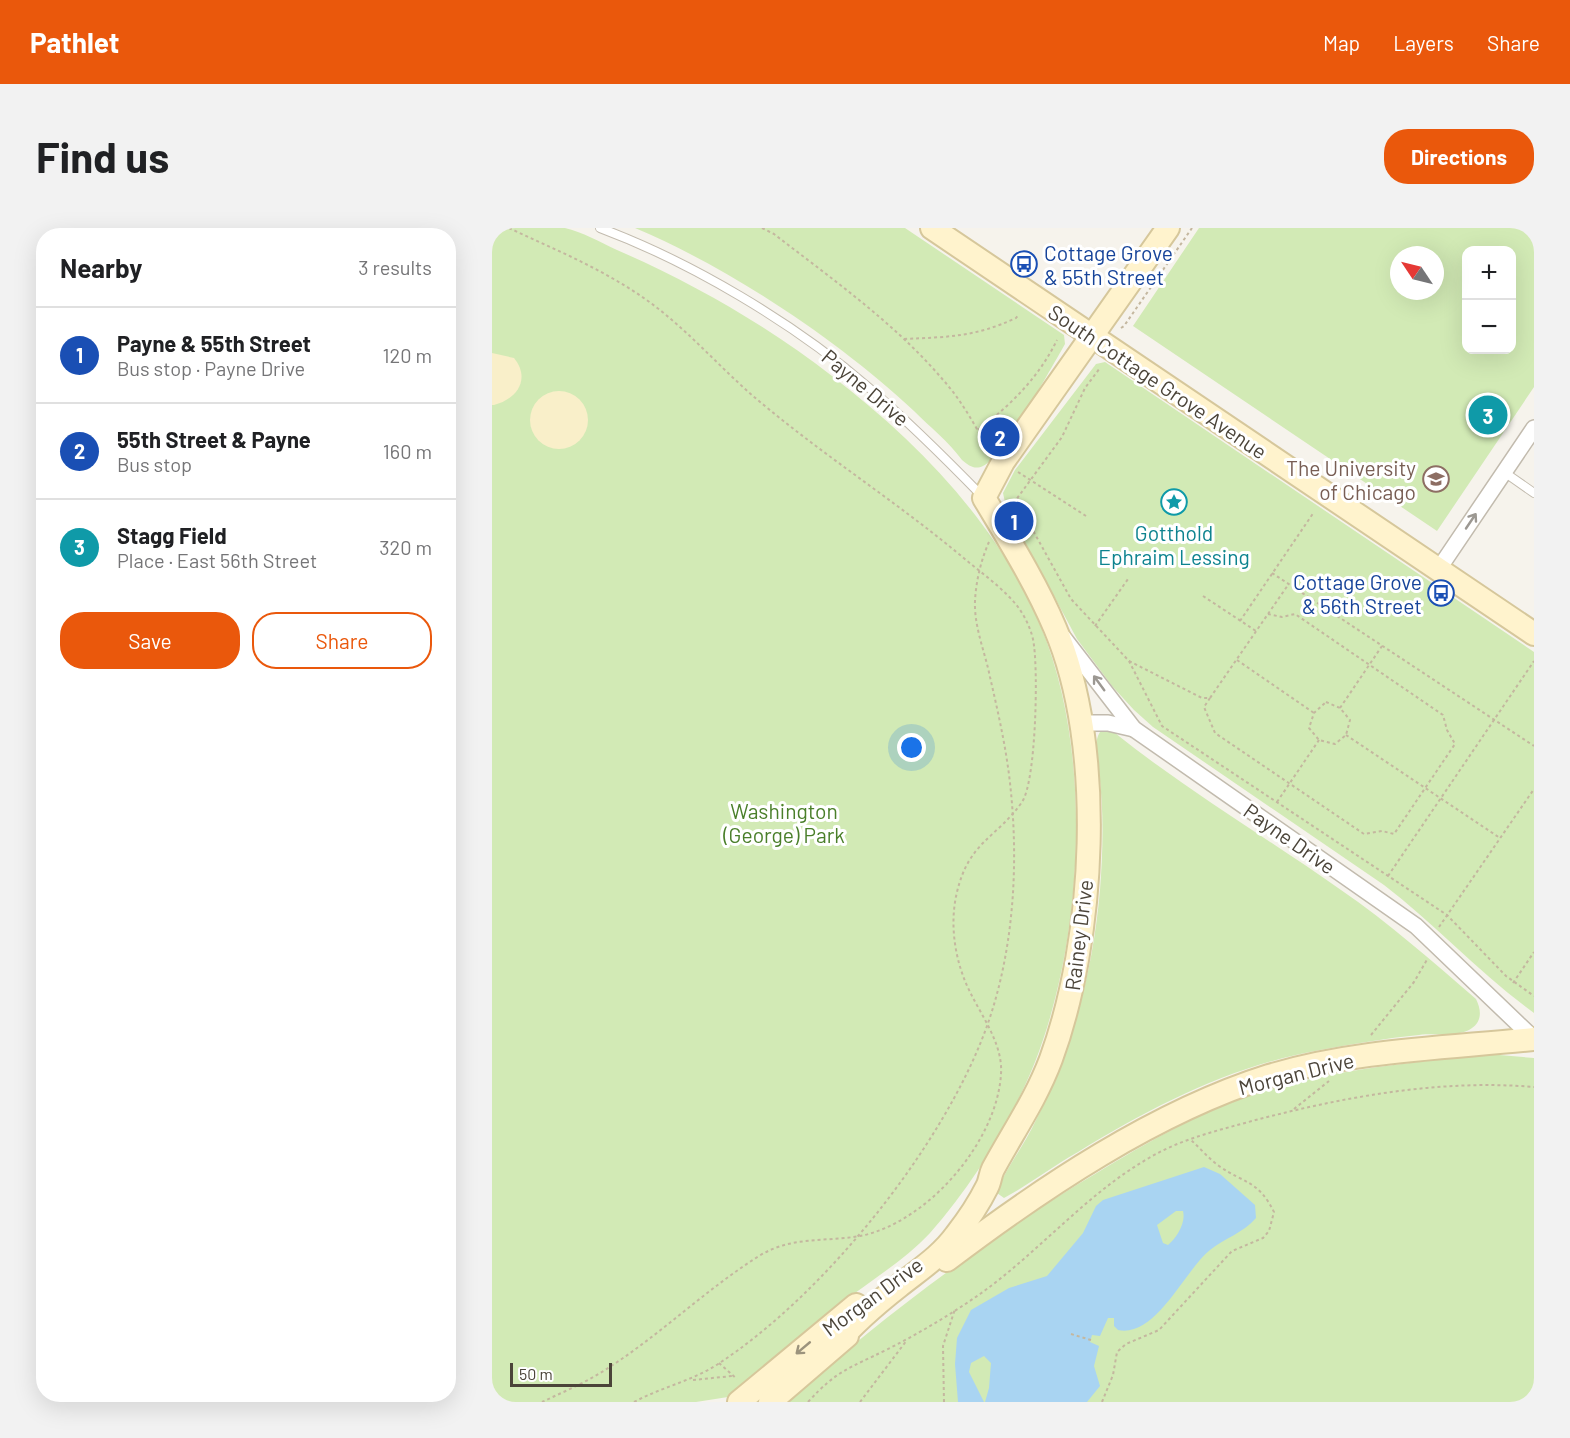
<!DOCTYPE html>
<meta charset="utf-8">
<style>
:root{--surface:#fff;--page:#f2f2f2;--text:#202124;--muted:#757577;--line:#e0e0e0;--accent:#ea580c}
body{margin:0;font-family:Barlow,sans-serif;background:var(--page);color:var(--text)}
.controls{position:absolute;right:18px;top:18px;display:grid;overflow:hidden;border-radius:12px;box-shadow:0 6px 24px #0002}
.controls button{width:54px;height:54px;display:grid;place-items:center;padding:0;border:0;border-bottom:2px solid var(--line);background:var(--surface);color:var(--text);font:30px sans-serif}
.compass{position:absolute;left:898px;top:18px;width:54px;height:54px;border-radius:50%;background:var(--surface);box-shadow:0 6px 24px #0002;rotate:305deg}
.scale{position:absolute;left:18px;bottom:15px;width:102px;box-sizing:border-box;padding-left:6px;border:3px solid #4b4439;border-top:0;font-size:16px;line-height:21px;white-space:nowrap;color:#4b4439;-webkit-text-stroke:4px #fff;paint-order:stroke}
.you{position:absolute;left:420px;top:520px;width:21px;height:21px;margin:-15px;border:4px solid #fff;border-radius:50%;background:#1a73e8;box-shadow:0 0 0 9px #1a73e833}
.badge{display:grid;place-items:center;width:39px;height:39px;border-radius:50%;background:var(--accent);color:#fff;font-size:20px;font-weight:700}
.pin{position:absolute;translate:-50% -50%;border:3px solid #fff;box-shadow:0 2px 6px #0006}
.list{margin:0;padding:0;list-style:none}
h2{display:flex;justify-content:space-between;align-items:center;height:78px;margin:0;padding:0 24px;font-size:26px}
h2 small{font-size:20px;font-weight:400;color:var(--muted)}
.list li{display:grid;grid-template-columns:39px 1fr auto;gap:18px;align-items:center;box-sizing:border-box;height:96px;padding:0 24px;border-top:2px solid var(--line)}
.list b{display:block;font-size:22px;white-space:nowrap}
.list p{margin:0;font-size:20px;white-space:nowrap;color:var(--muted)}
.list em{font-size:20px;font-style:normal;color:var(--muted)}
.actions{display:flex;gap:12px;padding:18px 24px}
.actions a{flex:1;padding:14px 0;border:2px solid var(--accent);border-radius:24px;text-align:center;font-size:21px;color:var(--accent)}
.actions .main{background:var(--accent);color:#fff}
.map{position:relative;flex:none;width:1042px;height:1174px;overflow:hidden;border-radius:24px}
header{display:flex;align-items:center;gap:36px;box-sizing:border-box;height:84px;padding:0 30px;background:var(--accent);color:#fff}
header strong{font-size:28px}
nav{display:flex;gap:33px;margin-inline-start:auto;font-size:21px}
.intro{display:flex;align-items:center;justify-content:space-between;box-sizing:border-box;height:144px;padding:0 36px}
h1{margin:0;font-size:42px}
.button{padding:15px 27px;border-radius:24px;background:var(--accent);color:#fff;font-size:21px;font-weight:700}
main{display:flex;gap:36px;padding:0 36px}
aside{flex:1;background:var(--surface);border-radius:24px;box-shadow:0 6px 24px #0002}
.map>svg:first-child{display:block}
</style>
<header>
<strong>Pathlet</strong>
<nav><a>Map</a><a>Layers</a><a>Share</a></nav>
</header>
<div class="intro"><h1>Find us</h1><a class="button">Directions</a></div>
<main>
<aside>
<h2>Nearby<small>3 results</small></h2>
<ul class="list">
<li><span class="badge" style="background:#1a4fb4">1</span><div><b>Payne &amp; 55th Street</b><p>Bus stop · Payne Drive</p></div><em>120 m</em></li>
<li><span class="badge" style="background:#1a4fb4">2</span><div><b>55th Street &amp; Payne</b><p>Bus stop</p></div><em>160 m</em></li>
<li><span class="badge" style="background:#0f9aa8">3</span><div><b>Stagg Field</b><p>Place · East 56th Street</p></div><em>320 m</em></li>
</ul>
<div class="actions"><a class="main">Save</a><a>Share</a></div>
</aside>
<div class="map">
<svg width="1042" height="1174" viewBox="0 0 1042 1174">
<rect width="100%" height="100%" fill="#f6f3ec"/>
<g fill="#d2eab5" fill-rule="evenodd">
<path d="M0,0C23,0 50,0 73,0C90,4 108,14 125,22C201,55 274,97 340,148C427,215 506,296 549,399C601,524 592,709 543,834C518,896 482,955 438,1005C413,1032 379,1052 350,1075C314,1103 280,1134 245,1164L236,1169L204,1174H0Z"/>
<path d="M143,0H413L572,107L573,116C561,137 509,231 491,238C483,242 477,238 470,232C457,214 438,199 422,183C347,113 238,40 143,0Z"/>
<path d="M707,0H1042V159L945,303L641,98ZM1020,22V122H975V22ZM907,27H943V63H907Z"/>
<path d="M613,134L1042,424V785C988,746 944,697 892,657L661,499L642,482L620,458L585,411L514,279L511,265L523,242L604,136Z"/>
<path d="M614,502L623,505C694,562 774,609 849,662C897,695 940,733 984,771C990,783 990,795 977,802C964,809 942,805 927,807C894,810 861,816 828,822C739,838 663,877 586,924C561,938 538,956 512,970L505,965L506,960C517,936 533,916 544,892C581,820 601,742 608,662C611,623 612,582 607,544C606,532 601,514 608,504Z"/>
<path d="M996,826L1042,830V1174H294C391,1089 492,1012 603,946C656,914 709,883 769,864C842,841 920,835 996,826Z"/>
</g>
<g fill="#f9efc9">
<path d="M0,125L22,130C39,151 25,171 2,177H0Z"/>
<circle cx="67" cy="192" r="29"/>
</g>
<path fill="#a9d4f2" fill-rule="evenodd" d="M712,939L728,946L763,977L764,990C751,1005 733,1010 718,1022C692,1043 664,1110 626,1102L622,1098V1090H616L608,1108L600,1107L598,1114L607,1118L602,1138L608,1158L595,1174H493L497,1160L499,1135L492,1128L479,1135L477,1144L492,1174H466L463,1136L465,1110L479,1082L517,1060L555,1048L591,1005L604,978L611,972ZM684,983H691C694,995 685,1009 676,1017L671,1015L665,997Z"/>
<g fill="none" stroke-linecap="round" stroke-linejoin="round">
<g stroke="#c2bbae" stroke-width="10">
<g id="lane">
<path d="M108,0C199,34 302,95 376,159C417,194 454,231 491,269"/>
<path d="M1012,244L1042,265"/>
</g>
</g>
<g stroke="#c2bbae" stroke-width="18">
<g id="street">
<path d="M946,342L1042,200"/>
<path d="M571,409L642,501L924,698L1042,811"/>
<path d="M588,495H616L642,501"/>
</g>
</g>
<g stroke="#d6c79b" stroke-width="26">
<g id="secondary">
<path d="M440,0L1042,406"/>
<path d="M455,1032C550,960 663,884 777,848C862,822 954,820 1042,811"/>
<path d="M344,1116C363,1094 384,1076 407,1058C427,1042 449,1028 464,1007C475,993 487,975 495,959C498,954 498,947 501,941C521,904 544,871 559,831C603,711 614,519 563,400C544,355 517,312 492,270L511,234L676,0"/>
<path d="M247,1174L364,1077"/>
<path d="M278,1174L355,1108"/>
</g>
</g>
<g stroke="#c4b79f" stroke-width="2" stroke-dasharray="3 3" stroke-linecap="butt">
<path d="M17,0C64,22 113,42 156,73C199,104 232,145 273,178C338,232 409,277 474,332C491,346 512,361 526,379C534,390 541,405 542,418C546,446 544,553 530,574C505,610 477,613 465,664C457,697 463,735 479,766C491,790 511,817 509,846C505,914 435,995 368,1008C333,1014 299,1008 267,1028C213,1062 167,1108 113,1142C93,1155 71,1164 50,1174"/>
<path d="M270,0L282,6C340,51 404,96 452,153C470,173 484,199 497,223"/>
<path d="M629,100L632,98L700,0"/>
<path d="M412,111C456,109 483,109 524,90L527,86"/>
<path d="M486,202C519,177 547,149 565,112"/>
<path d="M526,244L594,288"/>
<path d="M524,272L579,371L637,433L670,498L955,687L1014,748L1042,768"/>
<path d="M518,280L570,209L593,160L608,140"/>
<path d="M780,345L1042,518"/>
<path d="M711,368L764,403"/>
<path d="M748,393L822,284"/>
<path d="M603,398L636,351"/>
<path d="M745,432L822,485"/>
<path d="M637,433L710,470H718L796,357"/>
<path d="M718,470L712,479L723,505L872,606L890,603L902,606L963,516L955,502L951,487L803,386L790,389L776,386"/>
<path d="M834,474L848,480L858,492L854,507L843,516L827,512L817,500L822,485Z"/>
<path d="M848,480L890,418"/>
<path d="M854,507L1008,610"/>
<path d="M785,574L827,512"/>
<path d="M896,648L1042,433"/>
<path d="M947,699L1042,561"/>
<path d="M1021,755L1042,724"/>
<path d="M879,807L922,754L936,730"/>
<path d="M802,881L837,853"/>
<path d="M579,1106L599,1112"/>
<path d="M227,1135L245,1151"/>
<path d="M201,1152L240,1148"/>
<path d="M142,1174C170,1159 200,1153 226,1136C332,1067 452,918 495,798C522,722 527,635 518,555C514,519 506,484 498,449C493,424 482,399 483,373C484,353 489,332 497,314"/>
<path d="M316,1174C345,1142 358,1140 394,1122C426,1106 458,1087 488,1066C547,1024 594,966 657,930C689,911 724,903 760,893C851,869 947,851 1042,859"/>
<path d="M368,1174L415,1112"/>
<path d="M452,1174L451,1118L463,1081"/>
<path d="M610,1174L621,1147L625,1124L634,1116L667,1102L740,1023L771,1010L777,1003L782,984C766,952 753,956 727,938C717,931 708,920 699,912"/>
</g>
<use href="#lane" stroke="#fff" stroke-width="8"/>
<use href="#street" stroke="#fff" stroke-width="15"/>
<use href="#secondary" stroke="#fff3cd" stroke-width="22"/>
</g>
<defs><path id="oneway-shaft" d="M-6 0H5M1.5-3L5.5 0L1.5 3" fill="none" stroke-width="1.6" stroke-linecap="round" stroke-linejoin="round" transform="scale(1.5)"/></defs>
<g stroke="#9c9892">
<use href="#oneway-shaft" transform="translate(979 293) rotate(-56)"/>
<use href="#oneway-shaft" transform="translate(607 455) rotate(-126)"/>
</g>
<use stroke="#9c937c" href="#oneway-shaft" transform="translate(311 1120) rotate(140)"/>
<defs>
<g id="bus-ring" transform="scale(1.35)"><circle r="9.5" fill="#fff" stroke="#1a4fb4" stroke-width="1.5"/><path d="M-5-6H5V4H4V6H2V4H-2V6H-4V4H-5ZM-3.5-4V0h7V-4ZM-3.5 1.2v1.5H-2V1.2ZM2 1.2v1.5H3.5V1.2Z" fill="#1a4fb4"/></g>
<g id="university-ring" transform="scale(1.35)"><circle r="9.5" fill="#fff" stroke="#8d6e63" stroke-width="1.5"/><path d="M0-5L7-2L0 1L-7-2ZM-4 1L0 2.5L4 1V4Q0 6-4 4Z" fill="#8d6e63"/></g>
<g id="sight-ring" transform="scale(1.35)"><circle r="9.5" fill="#fff" stroke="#0f9aa8" stroke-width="1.5"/><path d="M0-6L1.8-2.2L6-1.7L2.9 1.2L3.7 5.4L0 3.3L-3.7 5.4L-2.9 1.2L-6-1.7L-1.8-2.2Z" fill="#0f9aa8"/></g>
</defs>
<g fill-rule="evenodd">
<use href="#bus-ring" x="532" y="36"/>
<use href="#university-ring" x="944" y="251"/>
<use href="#sight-ring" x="682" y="274"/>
<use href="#bus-ring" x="949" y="365"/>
</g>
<g text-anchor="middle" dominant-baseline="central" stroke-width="6" stroke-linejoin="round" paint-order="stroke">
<g font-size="21" fill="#164399" stroke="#fff" text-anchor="start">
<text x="552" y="24">Cottage Grove<tspan x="552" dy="24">&amp; 55th Street</tspan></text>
<text x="930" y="353" text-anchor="end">Cottage Grove<tspan x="930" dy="24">&amp; 56th Street</tspan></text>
</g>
<g font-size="21" fill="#4b4439" stroke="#fff">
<text transform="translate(666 153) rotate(34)">South Cottage Grove Avenue</text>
<text transform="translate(374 159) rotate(40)">Payne Drive</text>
<text transform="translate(798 610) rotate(35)">Payne Drive</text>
<text transform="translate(586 707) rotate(-83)">Rainey Drive</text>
<text transform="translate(804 845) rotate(-14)">Morgan Drive</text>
<text transform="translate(380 1068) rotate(-36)">Morgan Drive</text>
</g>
<g font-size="21" fill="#785e54" stroke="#fff" text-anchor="end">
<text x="924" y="239">The University<tspan x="924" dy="24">of Chicago</tspan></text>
</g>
<g font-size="21" fill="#0d838f" stroke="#fff">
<text x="682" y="304">Gotthold<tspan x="682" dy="24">Ephraim Lessing</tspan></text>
</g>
<g font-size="21" fill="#4a7f2a" stroke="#fff">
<text x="292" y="582">Washington<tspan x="292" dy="24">(George) Park</tspan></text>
</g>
</g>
</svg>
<div class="controls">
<button>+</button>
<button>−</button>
</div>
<svg class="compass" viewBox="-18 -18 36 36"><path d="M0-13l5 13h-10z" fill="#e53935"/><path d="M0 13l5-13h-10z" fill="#757577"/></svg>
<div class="scale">50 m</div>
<div class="you"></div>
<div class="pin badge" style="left:522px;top:293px;background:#1a4fb4">1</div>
<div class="pin badge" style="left:508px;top:209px;background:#1a4fb4">2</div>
<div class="pin badge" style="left:996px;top:187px;background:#0f9aa8">3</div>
</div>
</main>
